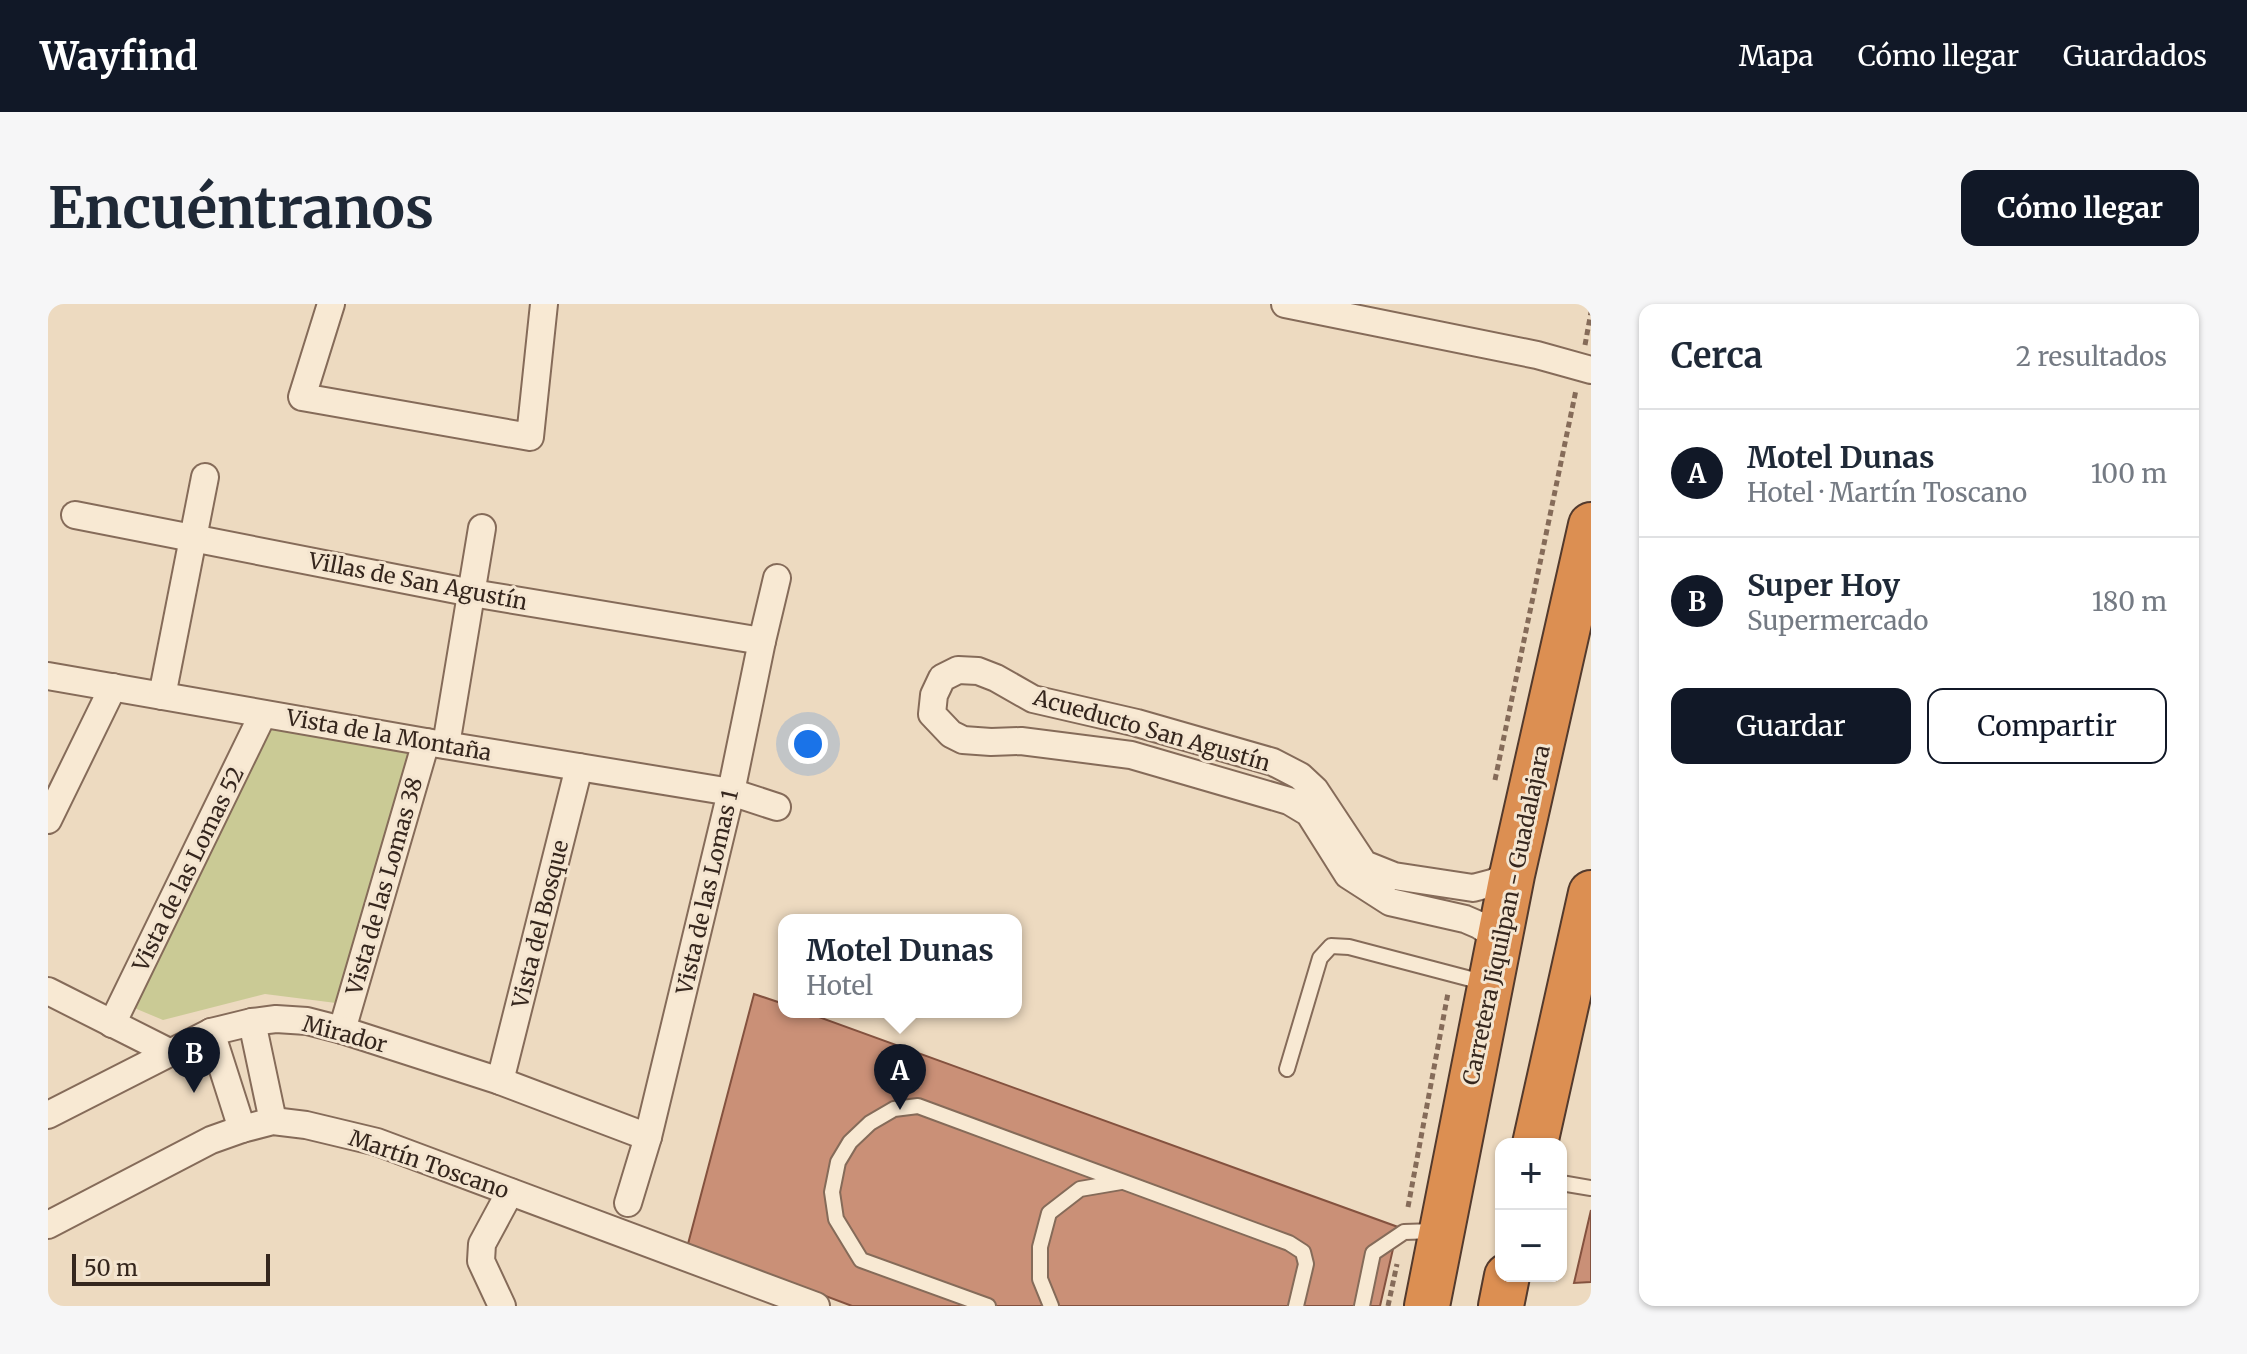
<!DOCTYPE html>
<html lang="es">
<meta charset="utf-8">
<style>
:root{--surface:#fff;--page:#f6f6f7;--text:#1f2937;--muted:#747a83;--line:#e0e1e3;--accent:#111827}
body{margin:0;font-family:Merriweather,serif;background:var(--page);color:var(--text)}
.controls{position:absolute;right:24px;bottom:24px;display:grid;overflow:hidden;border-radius:16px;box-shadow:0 2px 6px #0004}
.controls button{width:72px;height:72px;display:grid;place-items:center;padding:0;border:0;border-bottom:2px solid var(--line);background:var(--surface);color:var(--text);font:40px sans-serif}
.scale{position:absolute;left:24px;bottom:20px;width:198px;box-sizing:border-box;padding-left:8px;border:4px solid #35261d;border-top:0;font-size:22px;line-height:28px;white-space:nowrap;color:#35261d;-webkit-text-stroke:6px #f4e5d0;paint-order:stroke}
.you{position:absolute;left:760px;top:440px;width:28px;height:28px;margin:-20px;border:6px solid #fff;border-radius:50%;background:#1a73e8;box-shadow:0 0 0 12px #1a73e833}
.badge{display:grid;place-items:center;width:52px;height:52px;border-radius:50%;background:var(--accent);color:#fff;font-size:26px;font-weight:700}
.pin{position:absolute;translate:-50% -66px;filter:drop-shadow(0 2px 4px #0008)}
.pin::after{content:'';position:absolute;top:42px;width:28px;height:24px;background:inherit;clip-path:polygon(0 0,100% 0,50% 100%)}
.popup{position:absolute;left:730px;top:610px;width:244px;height:104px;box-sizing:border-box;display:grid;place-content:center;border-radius:16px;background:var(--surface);filter:drop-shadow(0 2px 6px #0005);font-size:26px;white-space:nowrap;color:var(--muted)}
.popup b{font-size:30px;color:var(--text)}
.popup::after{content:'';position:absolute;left:50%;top:100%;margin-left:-16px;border:16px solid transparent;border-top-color:var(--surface)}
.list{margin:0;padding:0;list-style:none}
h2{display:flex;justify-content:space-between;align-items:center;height:104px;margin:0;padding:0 32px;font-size:34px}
h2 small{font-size:26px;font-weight:400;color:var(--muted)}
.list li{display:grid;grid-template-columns:52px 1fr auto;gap:24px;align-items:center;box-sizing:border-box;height:128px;padding:0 32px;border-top:2px solid var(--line)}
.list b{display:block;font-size:30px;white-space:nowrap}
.list p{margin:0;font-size:26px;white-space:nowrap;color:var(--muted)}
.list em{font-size:26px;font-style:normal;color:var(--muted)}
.actions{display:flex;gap:16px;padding:24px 32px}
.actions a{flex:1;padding:18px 0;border:2px solid var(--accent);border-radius:16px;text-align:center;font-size:28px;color:var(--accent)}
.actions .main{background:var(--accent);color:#fff}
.map{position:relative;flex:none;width:1543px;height:1002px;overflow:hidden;border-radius:16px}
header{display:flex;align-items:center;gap:48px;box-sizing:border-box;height:112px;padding:0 40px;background:var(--accent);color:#fff}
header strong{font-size:38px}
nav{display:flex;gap:44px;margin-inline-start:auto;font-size:28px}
.intro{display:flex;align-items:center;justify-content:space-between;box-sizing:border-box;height:192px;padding:0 48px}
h1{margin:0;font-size:56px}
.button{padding:20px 36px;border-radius:16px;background:var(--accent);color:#fff;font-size:28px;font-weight:700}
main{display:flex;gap:48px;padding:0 48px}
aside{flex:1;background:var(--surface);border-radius:16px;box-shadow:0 2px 6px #0004}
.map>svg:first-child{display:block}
</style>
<header>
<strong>Wayfind</strong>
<nav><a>Mapa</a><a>Cómo llegar</a><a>Guardados</a></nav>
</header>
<div class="intro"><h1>Encuéntranos</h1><a class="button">Cómo llegar</a></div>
<main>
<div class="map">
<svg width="1543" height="1002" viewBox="0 0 1543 1002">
<rect width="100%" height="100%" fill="#eddac0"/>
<path fill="#caca95" d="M225,422L364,447L288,699L217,690L115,716L84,703Z"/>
<g fill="#ca9077" stroke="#84523f" stroke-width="2">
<path d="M706,690L736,700V708H757L1350,923L1332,1002H804L640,940Z"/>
<path d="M1543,906V978L1526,979Z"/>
</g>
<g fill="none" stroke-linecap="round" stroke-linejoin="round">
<g stroke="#856b59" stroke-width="18">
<g id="lane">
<path d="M1239,765L1272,654L1283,642L1301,643L1438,679"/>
<path d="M1513,879L1543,884"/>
<path d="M940,1002L813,956L788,915L784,888L790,858L802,838L822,819L846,805L870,802L1241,939L1255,948L1258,960L1248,1002"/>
<path d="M1003,1002L992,975V943L1001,909L1032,885L1073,878"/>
<path d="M1314,1002L1325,949L1356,928L1387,927"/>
</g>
</g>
<g stroke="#856b59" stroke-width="30">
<g id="street">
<path d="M283,0L254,93L482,133L496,0"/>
<path d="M1237,0L1489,51L1543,66"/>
<path d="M27,211L424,289L714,337"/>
<path d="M0,372L378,438L683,488L729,503"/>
<path d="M114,392L157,173"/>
<path d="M398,441L434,224"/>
<path d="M0,516L65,383"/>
<path d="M1451,634L1431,621L1417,615L1342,598L1300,571L1261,509L1241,497L1083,451L973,437L943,438L915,436L903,430L884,410L886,391L894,374L910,366L930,367L948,374L985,395L1089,419L1225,458L1252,472L1267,486L1316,560L1346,572L1425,584L1444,579L1464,571"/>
<path d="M0,687L121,748"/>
<path d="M204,718L225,817"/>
<path d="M64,720L215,410"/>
<path d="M294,726L378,438"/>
<path d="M163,728L194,825"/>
<path d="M452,777L531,463"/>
<path d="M0,811L163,728L204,718L228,715L259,717L294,726L452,777L600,833"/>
<path d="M580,899L600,833L683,488L714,337L729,274"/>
<path d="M0,921L163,836L194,825L225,817L258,821L329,838L768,1002"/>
<path d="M454,1002L433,957L434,940L462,888"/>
</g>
</g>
<g stroke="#533a2d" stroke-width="48">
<g id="highway">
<path d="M1487,840L1543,589"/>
<path d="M1379,1002L1464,571L1543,221"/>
<path d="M1453,1002L1459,972"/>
</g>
</g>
<g stroke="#856b59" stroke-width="5" stroke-dasharray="6 4" stroke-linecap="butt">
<path d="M1537,41L1543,8"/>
<path d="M1447,476L1528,86"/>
<path d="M1360,903L1400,689"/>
<path d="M1340,1002L1349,960"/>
</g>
<use href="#lane" stroke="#f8e9d3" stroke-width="14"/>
<use href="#street" stroke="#f8e9d3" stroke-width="26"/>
<use href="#highway" stroke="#dc8f52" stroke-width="44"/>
</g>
<g text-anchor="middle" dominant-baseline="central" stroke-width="6" stroke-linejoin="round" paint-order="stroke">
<g font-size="22" fill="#35261d" stroke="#f4e5d0">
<text transform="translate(370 277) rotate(11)">Villas de San Agustín</text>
<text transform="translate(1104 426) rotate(16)">Acueducto San Agustín</text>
<text transform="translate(341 431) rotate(10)">Vista de la Montaña</text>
<text transform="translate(140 565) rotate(-64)">Vista de las Lomas 52</text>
<text transform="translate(336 582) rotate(-74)">Vista de las Lomas 38</text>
<text transform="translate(659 588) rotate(-77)">Vista de las Lomas 1</text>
<text transform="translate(1458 611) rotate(-78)">Carretera Jiquilpan - Guadalajara</text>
<text transform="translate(492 620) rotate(-76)">Vista del Bosque</text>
<text transform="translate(297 730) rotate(15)">Mirador</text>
<text transform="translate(381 860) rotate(19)">Martín Toscano</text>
</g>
</g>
</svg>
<div class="controls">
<button>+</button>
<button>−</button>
</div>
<div class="scale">50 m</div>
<div class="you"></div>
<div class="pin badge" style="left:852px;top:806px">A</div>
<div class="popup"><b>Motel Dunas</b>Hotel</div>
<div class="pin badge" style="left:146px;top:789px">B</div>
</div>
<aside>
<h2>Cerca<small>2 resultados</small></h2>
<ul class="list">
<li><span class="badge">A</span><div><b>Motel Dunas</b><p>Hotel · Martín Toscano</p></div><em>100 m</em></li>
<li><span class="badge">B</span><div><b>Super Hoy</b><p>Supermercado</p></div><em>180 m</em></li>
</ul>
<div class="actions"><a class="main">Guardar</a><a>Compartir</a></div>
</aside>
</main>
